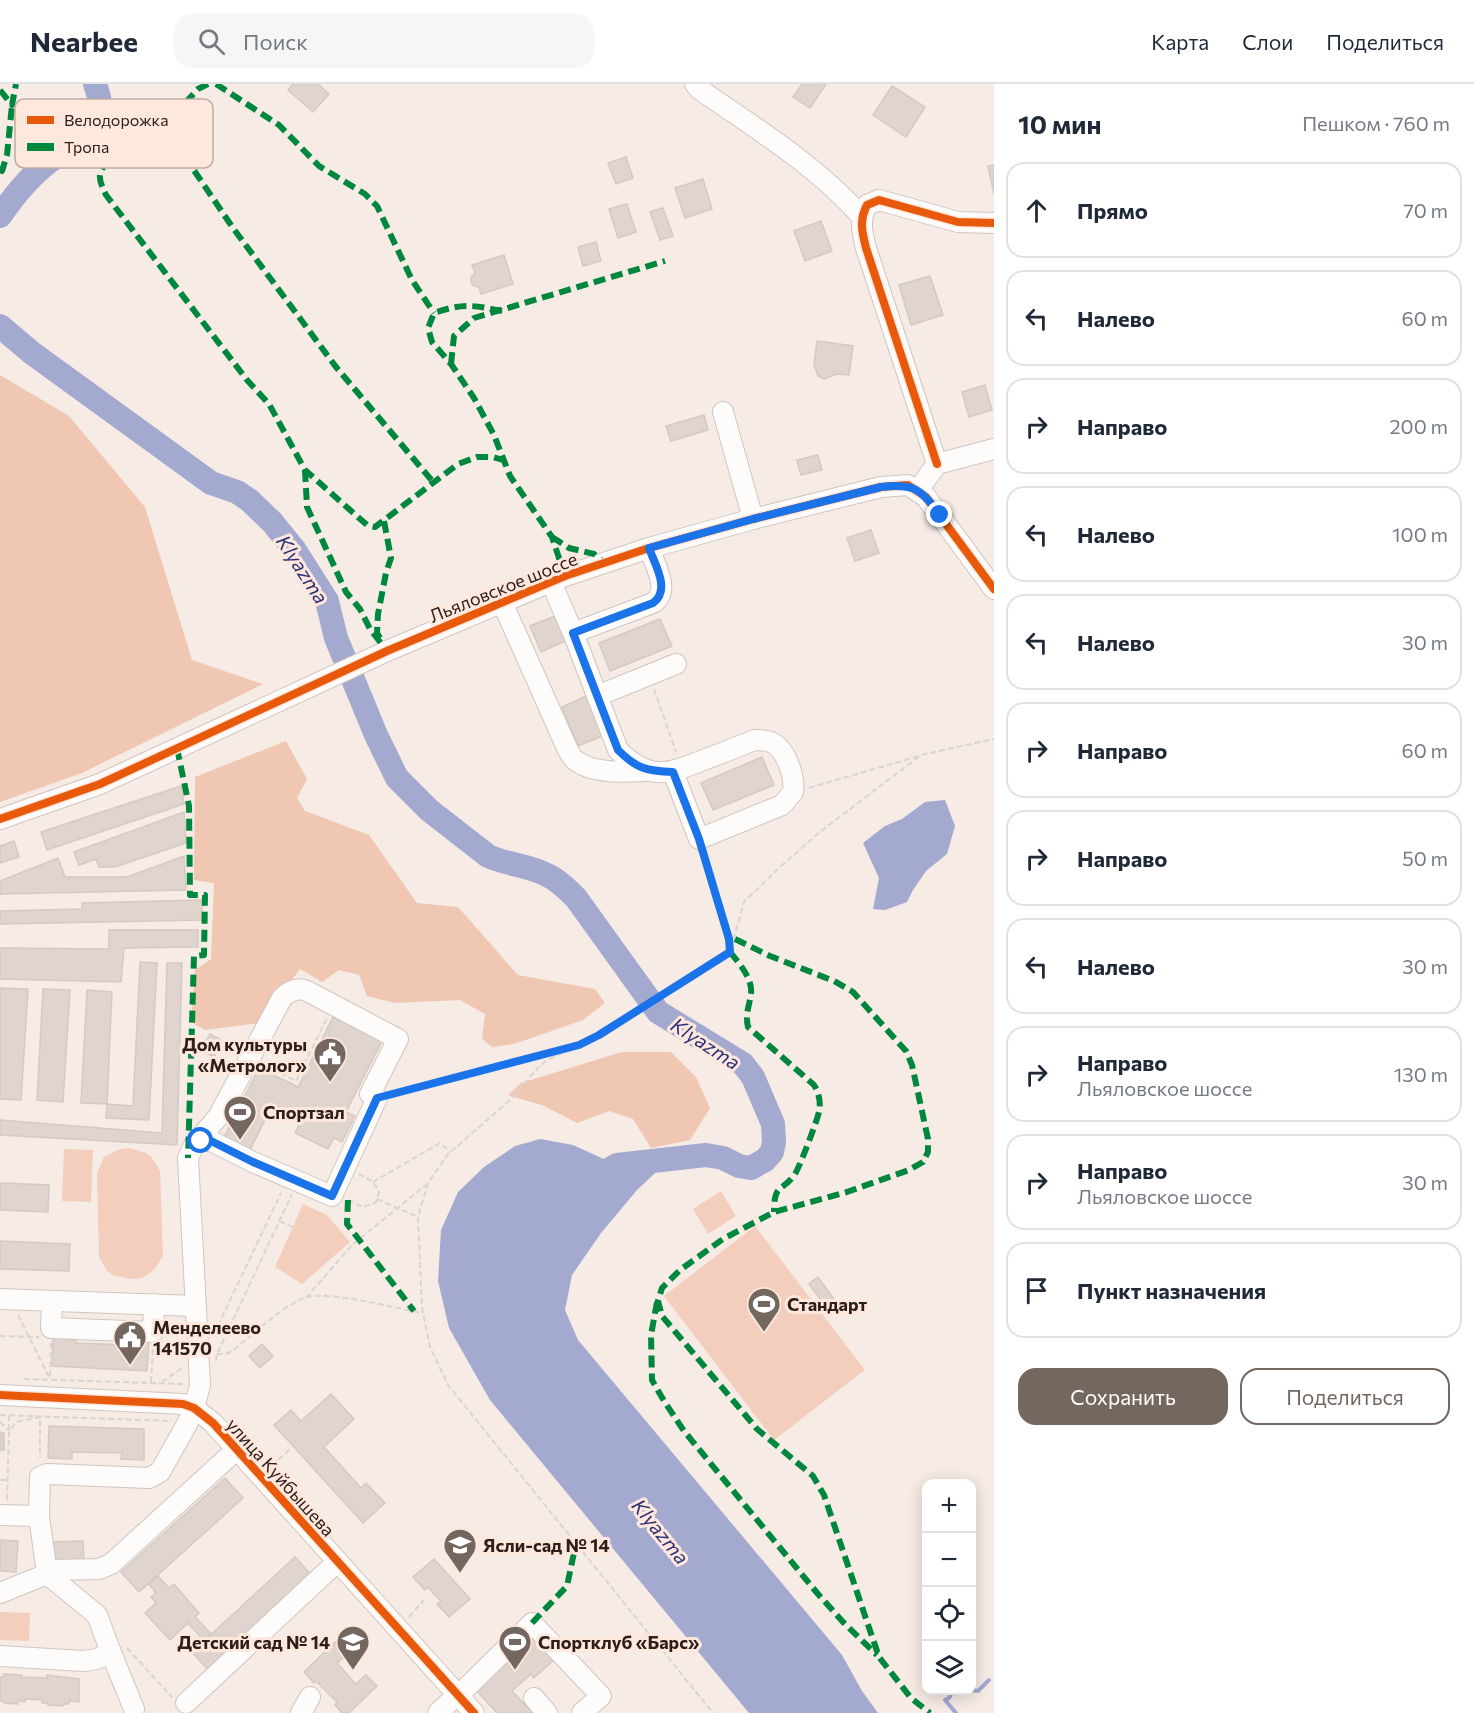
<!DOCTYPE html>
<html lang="ru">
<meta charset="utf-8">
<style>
:root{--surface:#fff;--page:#f6f6f7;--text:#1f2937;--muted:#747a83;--line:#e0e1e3;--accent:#736760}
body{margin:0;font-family:Commissioner,sans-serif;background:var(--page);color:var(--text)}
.controls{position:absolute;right:18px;bottom:18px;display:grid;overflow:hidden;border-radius:12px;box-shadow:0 3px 15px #0003}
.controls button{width:54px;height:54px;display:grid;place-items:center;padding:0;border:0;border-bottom:2px solid var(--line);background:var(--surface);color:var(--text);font:30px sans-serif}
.stop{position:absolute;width:18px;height:18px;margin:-14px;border:4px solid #1a73e8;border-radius:50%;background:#fff}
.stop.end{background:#1a73e8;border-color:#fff;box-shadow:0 2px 6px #0008}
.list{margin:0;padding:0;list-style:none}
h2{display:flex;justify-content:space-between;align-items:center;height:78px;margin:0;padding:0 24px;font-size:26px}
h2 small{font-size:20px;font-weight:400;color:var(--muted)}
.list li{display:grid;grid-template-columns:39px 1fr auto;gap:18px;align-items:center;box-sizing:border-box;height:96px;margin:0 12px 12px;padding:0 12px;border:2px solid var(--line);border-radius:18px}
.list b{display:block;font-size:22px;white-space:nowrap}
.list p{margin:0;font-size:20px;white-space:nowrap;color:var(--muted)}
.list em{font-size:20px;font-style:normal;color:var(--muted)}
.actions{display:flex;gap:12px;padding:18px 24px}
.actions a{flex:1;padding:14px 0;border:2px solid var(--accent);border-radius:18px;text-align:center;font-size:21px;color:var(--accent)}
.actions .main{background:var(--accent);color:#fff}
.icon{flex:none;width:33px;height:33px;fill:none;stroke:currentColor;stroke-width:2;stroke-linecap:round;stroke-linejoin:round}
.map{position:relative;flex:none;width:994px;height:1629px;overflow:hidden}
header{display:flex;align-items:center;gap:36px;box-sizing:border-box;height:84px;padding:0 30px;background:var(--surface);border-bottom:2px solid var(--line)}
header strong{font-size:28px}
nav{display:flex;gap:33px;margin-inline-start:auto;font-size:21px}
.search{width:420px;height:54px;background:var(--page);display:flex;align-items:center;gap:15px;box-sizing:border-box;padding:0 21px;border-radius:18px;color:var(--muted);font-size:22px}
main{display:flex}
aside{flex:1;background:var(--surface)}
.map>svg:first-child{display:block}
</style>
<header>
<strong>Nearbee</strong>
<div class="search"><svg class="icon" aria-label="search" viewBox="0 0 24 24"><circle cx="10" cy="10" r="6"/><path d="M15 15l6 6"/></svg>Поиск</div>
<nav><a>Карта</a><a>Слои</a><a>Поделиться</a></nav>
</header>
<main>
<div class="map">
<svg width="994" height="1629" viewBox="0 0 994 1629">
<rect width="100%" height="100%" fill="#f7ebe5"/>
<g fill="#f3cebc">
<path d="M129,1064L146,1069L152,1074L160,1087L163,1172L154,1186L142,1194L132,1195L115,1192L107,1187L99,1173L97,1089L104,1073L120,1065Z"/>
<path d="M64,1065L93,1066L91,1118L62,1117Z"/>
<path d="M721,1107L736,1132L708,1150L693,1125Z"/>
<path d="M303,1120L327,1131L350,1158L302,1200L275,1183Z"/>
<path d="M755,1142L865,1286L774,1356L664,1212Z"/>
<path d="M0,1528L30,1529L29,1557L0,1556Z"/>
</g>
<g fill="#efc7b2">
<path d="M0,291L69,332L145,423L192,576L263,600L82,689L0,718Z"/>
<path d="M286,657L307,695L297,714L305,727L369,751L417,819L458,823L518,891L595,905L605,919L583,936L514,960L492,963L482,955L485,930L460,916L395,919L367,912L359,891L339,886L322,898L300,885L259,939L205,946L191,938L195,886L211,875L214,799L194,796L195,693Z"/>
<path d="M622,968H671L696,993L710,1024L690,1056L651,1064L633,1035L609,1027L577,1039L544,1022L508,1011L521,999Z"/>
</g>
<g fill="#a4a9d0">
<path d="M945,716L955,742L947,770L926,787L913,806L907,818L885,826L873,825L879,794L863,759L885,742L902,735L925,718Z"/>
<path d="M540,1055L573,1061L617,1081L669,1076L637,1106L601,1149L572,1191L565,1226L578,1256L842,1571L862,1607L878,1629H749L490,1316L449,1244L438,1197L441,1146L458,1108L484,1083L515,1062Z"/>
</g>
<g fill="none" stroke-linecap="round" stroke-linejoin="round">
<g stroke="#a4a9d0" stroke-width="4">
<path d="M953,1606L949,1614L945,1616L956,1629"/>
<path d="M972,1606L978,1607L989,1596"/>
</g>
<g stroke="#a4a9d0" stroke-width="24">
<path d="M0,132C13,113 31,91 50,77C64,67 85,60 95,45C104,32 100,14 95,0"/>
<path d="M0,242L32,269L211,399L237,408L249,416L272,438L294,465L327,517L336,554L376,651L397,694L429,726L488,772C507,781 529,781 547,791C558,796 567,805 576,814L658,928L743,980L753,993L773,1040L774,1058L772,1068L765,1076L751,1084L739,1082L723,1074L706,1071L617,1081L592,1095"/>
</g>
</g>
<g fill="#dfd4ce" stroke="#d5c9c3" stroke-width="1.5">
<path d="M293,0H318L329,10L313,28L288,6Z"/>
<path d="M802,0H826L810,24L793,13Z"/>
<path d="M892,2L925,23L906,53L873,31Z"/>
<path d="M626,73L633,94L616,100L608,79Z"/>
<path d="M994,81V110L988,82Z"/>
<path d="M703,95L712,125L685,134L675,104Z"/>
<path d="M627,120L636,148L618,154L609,125Z"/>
<path d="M663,124L673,152L660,156L650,128Z"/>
<path d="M821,137L832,167L805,177L794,147Z"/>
<path d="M596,158L601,177L583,182L578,163Z"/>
<path d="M504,171L513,200L481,210L479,203L474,202L471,198V193L475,189L472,181Z"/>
<path d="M930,192L943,231L911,241L899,201Z"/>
<path d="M817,257L853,262L849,291L837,290L824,295L818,292L814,280Z"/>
<path d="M985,301L992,326L969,333L962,308Z"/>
<path d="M704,331L708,346L671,357L666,342Z"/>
<path d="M818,371L822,386L801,391L797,376Z"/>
<path d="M871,446L879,469L855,477L847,454Z"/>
<path d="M555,532L565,557L541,568L530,542Z"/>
<path d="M660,535L672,562L610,587L599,559Z"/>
<path d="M586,612L602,652L578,662L562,623Z"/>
<path d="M762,673L774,701L713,726L701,699Z"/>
<path d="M181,702L184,720L47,766L41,748Z"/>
<path d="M184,728L186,759L115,783H99L96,775L79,781L74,768Z"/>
<path d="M14,757L19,773L0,779V762Z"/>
<path d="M184,772L186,806L0,810V797L58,774L65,793H127Z"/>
<path d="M202,816V836L0,840V827L82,825V819Z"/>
<path d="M109,846H198V863L124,864L121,898L0,895V864L109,865Z"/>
<path d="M140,878L157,879L149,1036L106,1034L107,1020L133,1022Z"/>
<path d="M167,879H182L177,1061L0,1051V1036L162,1049Z"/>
<path d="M0,904L28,905L21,1016L0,1015Z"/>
<path d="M43,905L70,906L63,1018L37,1016Z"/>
<path d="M87,906L112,908L107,1020L81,1019Z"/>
<path d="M333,933L382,957L346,1028L355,1032L342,1058L334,1054L328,1065L295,1049L302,1035L273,1020L250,1066L224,1053L259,984L298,1003Z"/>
<path d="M210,950L223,957L214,973L201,966Z"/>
<path d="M0,1099L49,1101L48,1128L0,1126Z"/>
<path d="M0,1157L70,1160L69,1187L0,1185Z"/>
<path d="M818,1193L834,1215L825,1222L809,1200Z"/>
<path d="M53,1253L76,1254V1259L126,1261L127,1256L149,1257L147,1287L52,1282Z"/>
<path d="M262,1260L273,1272L260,1284L249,1272Z"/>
<path d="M331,1310L354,1335L324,1363L361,1404L366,1399L385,1419L363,1439L274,1341L291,1326L301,1337Z"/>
<path d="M49,1342L144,1345V1376L121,1375L122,1369L72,1368V1375L48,1374Z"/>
<path d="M0,1348L4,1349V1366H0Z"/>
<path d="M225,1394L243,1414L139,1508L121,1488Z"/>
<path d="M0,1456L18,1457L16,1488L0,1487Z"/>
<path d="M83,1457L84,1482L54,1483L53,1458Z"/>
<path d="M295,1473L313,1493L210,1588L192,1568Z"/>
<path d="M434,1475L470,1515L449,1533L437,1520L441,1517L434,1510L428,1503L425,1506L413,1493Z"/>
<path d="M158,1492L169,1504L174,1500L199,1529L195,1533L211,1550L204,1557L188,1539L170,1556L145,1529L156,1519L151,1513L156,1509L149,1500Z"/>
<path d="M532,1551L555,1575L534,1594L531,1590L512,1607L530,1626L535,1621L543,1629H497L474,1604Z"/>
<path d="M335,1558L347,1570L337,1579L356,1600L366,1591L377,1602L349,1629H342L335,1621L337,1618L316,1597L314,1599L304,1588Z"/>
<path d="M4,1590L22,1591V1593L47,1594V1591L79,1595V1618L69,1617V1620H63V1622L48,1621V1619H42V1616L25,1615V1618L18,1617V1620L4,1619V1617H0V1593H3Z"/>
</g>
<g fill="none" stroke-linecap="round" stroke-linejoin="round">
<g stroke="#d0c5bf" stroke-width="22">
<g id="minor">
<path d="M695,0L699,5C755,44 816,81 861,132"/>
<path d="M723,328L753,435"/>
<path d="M937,380L866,164C862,148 859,136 867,121L879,116L958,138L994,139"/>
<path d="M918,406L937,380L994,365"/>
<path d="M551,498L573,549L618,666C650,698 668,690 706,675C722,669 738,663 754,656C761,656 767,656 773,659C787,667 795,693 793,708L782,721L699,755L673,688"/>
<path d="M502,518L567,664C569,668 572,674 575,676C592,690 624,688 644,687"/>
<path d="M573,549L653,519C671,507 655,481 649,464"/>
<path d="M597,612L676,580"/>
<path d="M0,735L100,700L387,567L565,492L649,464L753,435L881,403L908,401L926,413L994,505"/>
<path d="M0,1215L195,1222"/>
<path d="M52,1217L51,1244L153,1248L154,1220"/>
<path d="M0,1311L183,1320L194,1324L213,1339L474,1629"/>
<path d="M0,1431L39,1432"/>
<path d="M0,1509L47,1490L39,1432L40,1393L47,1390L149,1394L160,1388L187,1340L194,1324L200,1301L188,1074L194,1061L201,1057H211L253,1078L332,1112L377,1014L370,1010L398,955L307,907C297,903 289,907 282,914L218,1033L194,1061"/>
<path d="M110,1566L134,1625"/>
<path d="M0,1572L83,1577C95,1576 102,1575 110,1566L97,1531L47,1490L53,1486L99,1485L111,1480L236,1366"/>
<path d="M464,1606L532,1539L601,1612L582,1629"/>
<path d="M534,1614L547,1629"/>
<path d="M186,1619L337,1478"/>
<path d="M301,1629L310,1613"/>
<path d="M438,1629L457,1611"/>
</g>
</g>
<g stroke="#d9d5d3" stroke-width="2" stroke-dasharray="6 3" stroke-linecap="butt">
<path d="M654,605L676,668"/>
<path d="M809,704L919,672"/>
<path d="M703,770L729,855L730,865"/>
<path d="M580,960L599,951L730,868L744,818L779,784L821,747L921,671L994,655"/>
<path d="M579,961L547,976L537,985L509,1017L448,1070L428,1099L418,1133L422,1224L430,1263L448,1301L713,1629"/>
<path d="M264,981L296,997L327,934"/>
<path d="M391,1010L575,962"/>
<path d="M373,1098L440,1059L450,1068"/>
<path d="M377,1115L418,1133"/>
<path d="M348,1116L363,1123L376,1118L379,1109C375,1098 368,1094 358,1090"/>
<path d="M279,1137L293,1143"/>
<path d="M306,1214L352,1161L426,1101"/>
<path d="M18,1231L50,1295"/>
<path d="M214,1250L281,1109"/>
<path d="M0,1252L39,1253"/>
<path d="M217,1270H226L232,1267C252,1252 284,1220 307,1213C331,1207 395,1224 422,1229"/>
<path d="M216,1277L217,1270L292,1110"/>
<path d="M50,1292L51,1259"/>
<path d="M24,1295L183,1300"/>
<path d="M151,1298L153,1262"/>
<path d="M162,1298L182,1284"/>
<path d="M0,1331L171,1337"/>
<path d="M0,1338L8,1346"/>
<path d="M9,1346V1331"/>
<path d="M272,1382L291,1364"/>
<path d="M0,1396H8"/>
<path d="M7,1416L9,1349L16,1338L40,1333V1374"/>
<path d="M409,1533L424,1516"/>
<path d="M127,1564L172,1613"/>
</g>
<use href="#minor" stroke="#fefcfb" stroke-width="20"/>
<g stroke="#00873e" stroke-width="6" stroke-dasharray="12 6" stroke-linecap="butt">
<path d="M208,0L198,5L164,42L108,77C96,90 99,96 106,111L247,296L269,320L305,386L367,441L375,443L458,380L477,373H493L503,376"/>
<path d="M216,0L279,41L319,82L365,110L377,122L412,196L434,229"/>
<path d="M0,6L12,21L16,0"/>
<path d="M164,42L233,144L336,283L434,399"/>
<path d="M0,86L2,87L7,71L12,21"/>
<path d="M502,227C473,221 463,219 434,229L428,244L432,258L451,280L474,314L494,351L510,392L552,453L565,492"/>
<path d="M451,280L454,252L474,234L665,177"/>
<path d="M305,386L307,423L346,508L360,525L370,545L387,567"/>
<path d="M552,453L569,464L594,470L605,479"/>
<path d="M380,554L377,549L378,530L386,489L391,474L384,437"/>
<path d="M177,664L189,722L190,811H205L204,871L194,872L188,1074"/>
<path d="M735,855L770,872L834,897L853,908L906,967L912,981L928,1055V1068L923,1078L909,1086L847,1108L774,1128L723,1155L680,1186L662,1204L658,1217L662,1232L757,1345L813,1392L824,1411L879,1573L911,1614L930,1629"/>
<path d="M730,868C739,879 753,895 751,910C749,923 745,930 748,943L814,1001C819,1009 821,1018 819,1028C817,1037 800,1082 795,1090C782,1109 774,1098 774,1128"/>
<path d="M348,1116L347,1140L414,1227"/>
<path d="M657,1218L651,1251L652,1296L664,1317L684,1347L818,1510L843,1538L877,1571"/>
<path d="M532,1539L567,1502L576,1459"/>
</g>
<g stroke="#fee8de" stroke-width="11">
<g id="cycleway">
<path d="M937,380L866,164C862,148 859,136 867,121L879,116L958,138L994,139"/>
<path d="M0,735L100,700L387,567L565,492L649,464L753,435L881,403L908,401L926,413L994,505"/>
<path d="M0,1311L183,1320L194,1324L213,1339L474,1629"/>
</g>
</g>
<use href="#cycleway" stroke="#e8590c" stroke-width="8"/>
</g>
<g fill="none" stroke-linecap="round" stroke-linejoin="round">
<path stroke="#1a73e8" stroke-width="8" d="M201,1057H211L253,1078L332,1112L377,1014L579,961L599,951L730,868L729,855L699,755L673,688C647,687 637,685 618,666L573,549L653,519C671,506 655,481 649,464L753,435L881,403C914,399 921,405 940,431"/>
</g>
<defs>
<g id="civic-pin" transform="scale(1.725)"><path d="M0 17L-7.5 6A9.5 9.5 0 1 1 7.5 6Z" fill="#736760" stroke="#fee8de"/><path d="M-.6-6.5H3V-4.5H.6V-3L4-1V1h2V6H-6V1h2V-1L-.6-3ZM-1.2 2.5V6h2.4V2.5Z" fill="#fff"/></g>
<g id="stadium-pin" transform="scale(1.725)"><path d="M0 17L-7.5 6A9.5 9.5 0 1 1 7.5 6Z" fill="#736760" stroke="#fee8de"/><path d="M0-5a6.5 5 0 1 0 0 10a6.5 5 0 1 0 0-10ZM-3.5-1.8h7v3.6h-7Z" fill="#fff"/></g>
<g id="school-pin" transform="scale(1.725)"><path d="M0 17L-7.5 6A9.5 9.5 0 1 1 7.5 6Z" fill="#736760" stroke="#fee8de"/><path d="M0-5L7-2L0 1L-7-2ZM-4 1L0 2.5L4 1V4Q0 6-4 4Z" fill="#fff"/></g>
</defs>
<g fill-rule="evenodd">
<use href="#civic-pin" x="330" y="970"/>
<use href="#stadium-pin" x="240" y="1028"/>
<use href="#stadium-pin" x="764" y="1220"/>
<use href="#civic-pin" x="130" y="1253"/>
<use href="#school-pin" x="460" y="1461"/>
<use href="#school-pin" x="353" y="1558"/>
<use href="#stadium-pin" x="515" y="1558"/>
</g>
<g text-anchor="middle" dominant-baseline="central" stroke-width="6" stroke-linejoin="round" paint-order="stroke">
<g font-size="18" fill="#2c2019" stroke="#fee8de">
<text transform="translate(503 503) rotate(-22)">Льяловское шоссе</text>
<text transform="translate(281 1393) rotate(48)">улица Куйбышева</text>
</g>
<g font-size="18" font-weight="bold" fill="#2c2019" stroke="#fee8de" text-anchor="start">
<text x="307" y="960" text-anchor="end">Дом культуры<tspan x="307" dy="21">«Метролог»</tspan></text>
<text x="263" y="1028">Спортзал</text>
<text x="787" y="1220">Стандарт</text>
<text x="153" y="1243">Менделеево<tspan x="153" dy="21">141570</tspan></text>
<text x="483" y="1461">Ясли-сад № 14</text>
<text x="330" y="1558" text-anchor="end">Детский сад № 14</text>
<text x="538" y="1558">Спортклуб «Барс»</text>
</g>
<g font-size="20" font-style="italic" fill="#2c3277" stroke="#fee8de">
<text transform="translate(303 485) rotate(57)">Klyazma</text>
<text transform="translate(706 959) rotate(33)">Klyazma</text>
<text transform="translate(661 1447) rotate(51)">Klyazma</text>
</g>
</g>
<rect x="15" y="15" width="198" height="69" rx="9" fill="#fee8de" stroke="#bfaca3" stroke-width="1.5"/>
<rect x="27" y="32" width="27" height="8" fill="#e8590c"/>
<rect x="27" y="59" width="27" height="8" fill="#00873e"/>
<g font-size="16" fill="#2c2019">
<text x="64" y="42">Велодорожка</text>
<text x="64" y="69">Тропа</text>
</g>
</svg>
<div class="controls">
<button>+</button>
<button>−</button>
<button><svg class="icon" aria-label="locate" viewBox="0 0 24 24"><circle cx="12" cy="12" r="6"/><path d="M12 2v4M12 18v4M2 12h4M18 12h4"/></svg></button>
<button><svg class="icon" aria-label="layers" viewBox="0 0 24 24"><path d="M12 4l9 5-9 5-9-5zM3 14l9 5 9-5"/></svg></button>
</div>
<div class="stop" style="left:201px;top:1057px"></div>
<div class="stop end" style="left:940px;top:431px"></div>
</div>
<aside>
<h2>10 мин<small>Пешком · 760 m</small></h2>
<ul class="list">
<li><svg class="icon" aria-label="ahead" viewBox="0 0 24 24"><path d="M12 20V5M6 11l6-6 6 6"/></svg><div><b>Прямо</b></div><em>70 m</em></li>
<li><svg class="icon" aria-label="left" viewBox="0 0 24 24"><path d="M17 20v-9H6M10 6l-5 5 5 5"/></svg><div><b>Налево</b></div><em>60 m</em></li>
<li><svg class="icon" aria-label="right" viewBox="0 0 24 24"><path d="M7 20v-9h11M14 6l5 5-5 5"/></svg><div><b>Направо</b></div><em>200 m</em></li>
<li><svg class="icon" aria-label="left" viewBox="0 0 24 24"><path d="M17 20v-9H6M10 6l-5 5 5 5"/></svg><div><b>Налево</b></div><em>100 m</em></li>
<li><svg class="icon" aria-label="left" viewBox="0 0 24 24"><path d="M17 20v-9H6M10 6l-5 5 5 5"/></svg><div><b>Налево</b></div><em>30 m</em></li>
<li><svg class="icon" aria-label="right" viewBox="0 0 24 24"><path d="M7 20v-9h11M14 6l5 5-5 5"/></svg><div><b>Направо</b></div><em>60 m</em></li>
<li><svg class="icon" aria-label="right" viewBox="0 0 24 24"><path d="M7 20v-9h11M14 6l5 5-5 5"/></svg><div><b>Направо</b></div><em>50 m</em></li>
<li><svg class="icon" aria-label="left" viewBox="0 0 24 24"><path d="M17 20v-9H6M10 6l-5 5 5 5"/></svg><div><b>Налево</b></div><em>30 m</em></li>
<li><svg class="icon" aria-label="right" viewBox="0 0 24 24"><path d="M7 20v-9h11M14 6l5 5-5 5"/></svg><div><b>Направо</b><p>Льяловское шоссе</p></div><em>130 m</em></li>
<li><svg class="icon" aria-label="right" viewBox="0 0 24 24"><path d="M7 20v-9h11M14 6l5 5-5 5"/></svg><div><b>Направо</b><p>Льяловское шоссе</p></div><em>30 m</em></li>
<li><svg class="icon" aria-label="arrive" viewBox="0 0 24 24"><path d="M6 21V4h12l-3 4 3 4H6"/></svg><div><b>Пункт назначения</b></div></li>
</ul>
<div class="actions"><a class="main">Сохранить</a><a>Поделиться</a></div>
</aside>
</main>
